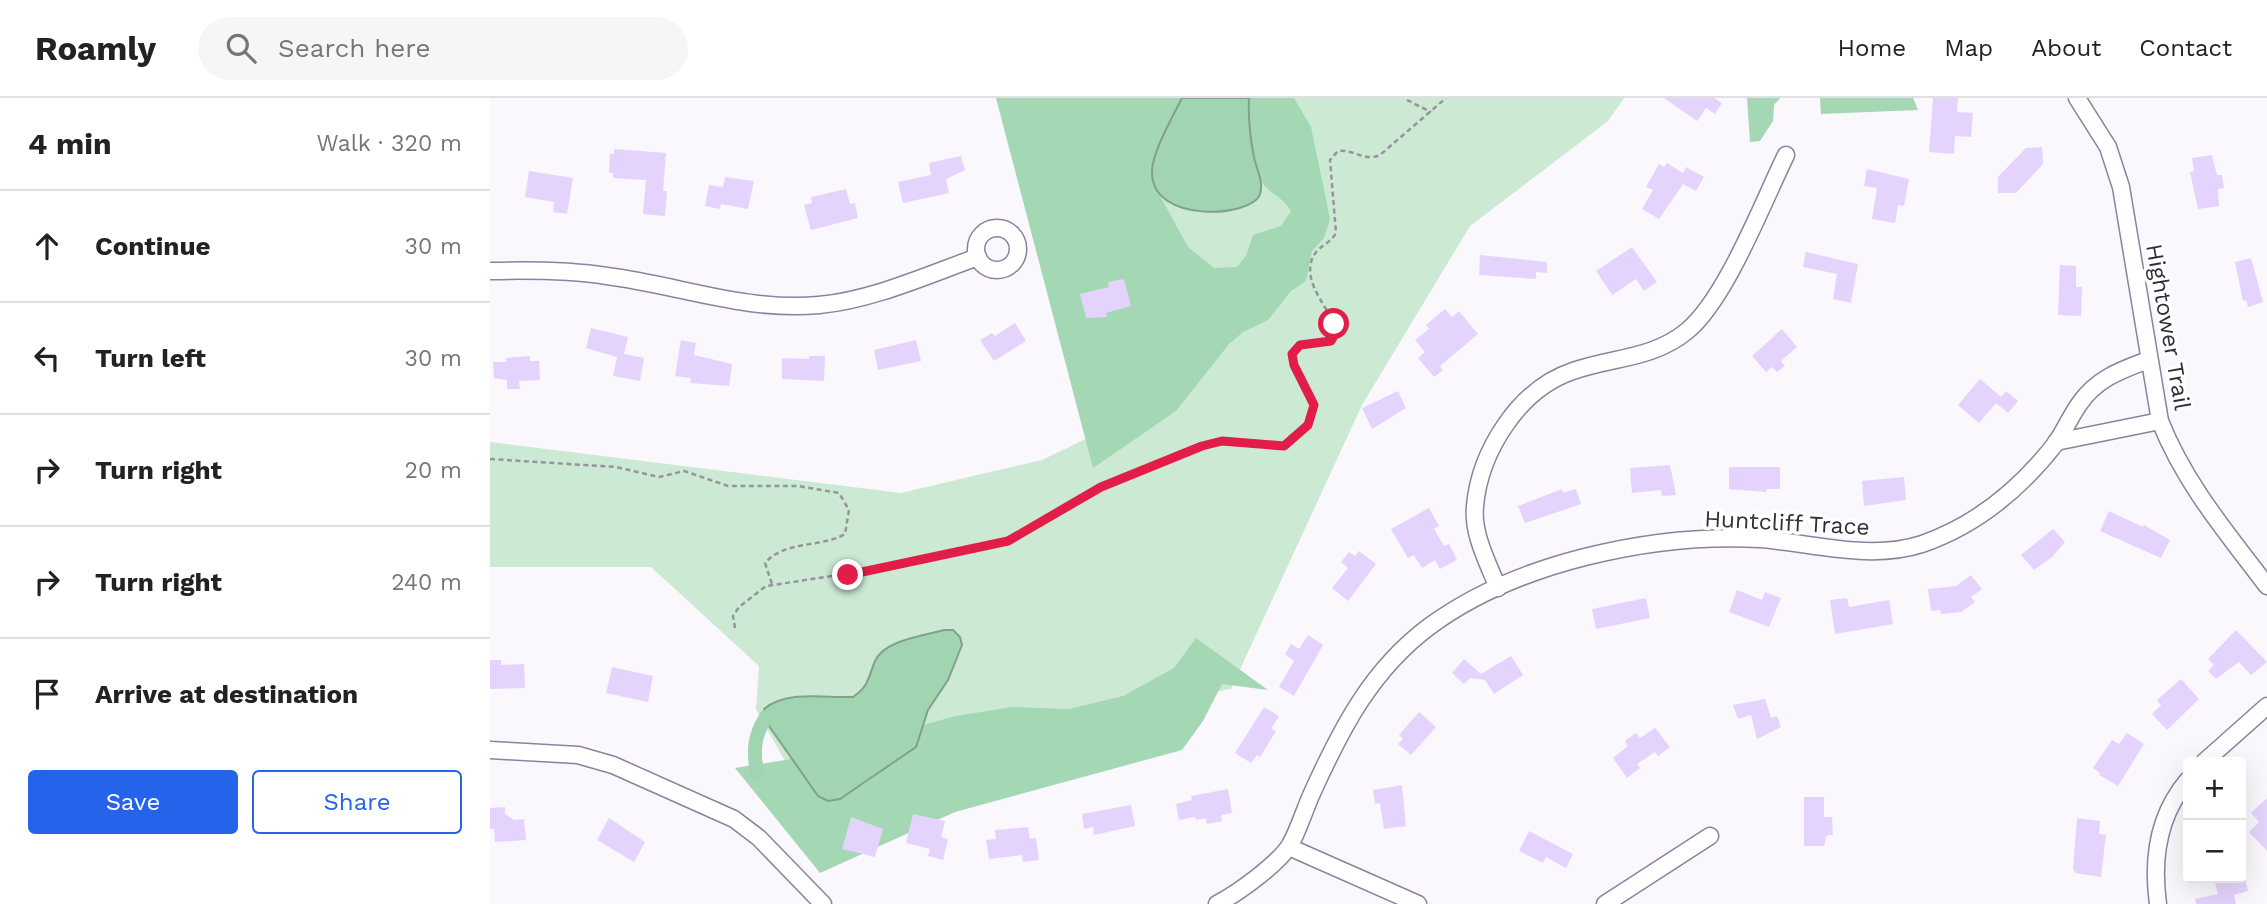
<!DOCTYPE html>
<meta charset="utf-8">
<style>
:root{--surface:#fff;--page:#f6f6f6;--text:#222;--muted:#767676;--line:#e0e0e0;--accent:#2563eb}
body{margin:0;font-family:"Work Sans",sans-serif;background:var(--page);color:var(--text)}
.controls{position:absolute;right:21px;bottom:21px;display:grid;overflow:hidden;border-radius:7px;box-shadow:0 7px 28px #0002}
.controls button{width:63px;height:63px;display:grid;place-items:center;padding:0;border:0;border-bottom:2px solid var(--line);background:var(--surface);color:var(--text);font:35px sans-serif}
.stop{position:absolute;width:21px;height:21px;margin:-16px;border:5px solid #e11d48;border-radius:50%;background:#fff}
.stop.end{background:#e11d48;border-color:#fff;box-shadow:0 2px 7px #0008}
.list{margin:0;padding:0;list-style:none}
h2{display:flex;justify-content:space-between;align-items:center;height:91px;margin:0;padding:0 28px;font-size:30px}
h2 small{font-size:23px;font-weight:400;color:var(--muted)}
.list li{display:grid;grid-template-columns:46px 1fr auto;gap:21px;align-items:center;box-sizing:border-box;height:112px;padding:0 28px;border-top:2px solid var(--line)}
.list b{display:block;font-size:26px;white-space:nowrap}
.list em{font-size:23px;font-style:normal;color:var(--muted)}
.actions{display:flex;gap:14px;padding:21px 28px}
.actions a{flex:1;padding:16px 0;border:2px solid var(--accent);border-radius:7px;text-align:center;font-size:24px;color:var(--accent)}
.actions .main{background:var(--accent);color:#fff}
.icon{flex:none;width:38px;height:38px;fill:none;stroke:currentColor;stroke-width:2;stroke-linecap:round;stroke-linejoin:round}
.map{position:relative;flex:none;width:1777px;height:806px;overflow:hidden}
header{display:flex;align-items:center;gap:42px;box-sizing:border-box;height:98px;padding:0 35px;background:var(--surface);border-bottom:2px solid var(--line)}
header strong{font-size:33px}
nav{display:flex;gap:38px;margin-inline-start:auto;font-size:24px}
.search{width:490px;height:63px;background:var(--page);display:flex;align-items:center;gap:18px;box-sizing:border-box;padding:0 24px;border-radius:38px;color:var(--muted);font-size:26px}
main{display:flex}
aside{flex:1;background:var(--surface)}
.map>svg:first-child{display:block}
</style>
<header>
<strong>Roamly</strong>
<div class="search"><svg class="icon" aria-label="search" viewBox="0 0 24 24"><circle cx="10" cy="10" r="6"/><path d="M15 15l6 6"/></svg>Search here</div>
<nav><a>Home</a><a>Map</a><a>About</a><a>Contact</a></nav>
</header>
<main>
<aside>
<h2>4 min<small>Walk · 320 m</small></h2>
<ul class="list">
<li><svg class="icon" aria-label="ahead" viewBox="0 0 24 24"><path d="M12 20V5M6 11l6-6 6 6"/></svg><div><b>Continue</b></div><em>30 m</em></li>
<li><svg class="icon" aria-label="left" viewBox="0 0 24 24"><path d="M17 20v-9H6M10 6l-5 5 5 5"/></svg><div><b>Turn left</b></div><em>30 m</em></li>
<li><svg class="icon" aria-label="right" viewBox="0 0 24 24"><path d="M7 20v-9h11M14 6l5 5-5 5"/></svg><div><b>Turn right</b></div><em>20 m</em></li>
<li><svg class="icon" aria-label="right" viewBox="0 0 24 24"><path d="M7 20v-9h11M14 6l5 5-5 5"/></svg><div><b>Turn right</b></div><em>240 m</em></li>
<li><svg class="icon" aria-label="arrive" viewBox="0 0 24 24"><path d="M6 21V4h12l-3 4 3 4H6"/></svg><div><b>Arrive at destination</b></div></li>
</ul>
<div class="actions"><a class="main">Save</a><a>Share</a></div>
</aside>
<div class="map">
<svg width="1777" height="806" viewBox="0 0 1777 806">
<rect width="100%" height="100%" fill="#faf7fd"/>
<path fill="#cbe9d3" d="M656,0H1134L1118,23L980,128L872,307L741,591L446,643L346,707L303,678L266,611L269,568L161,469H0V344L411,395L552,362L707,287L675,133L643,70Z"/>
<g fill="#a4d7b4">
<path d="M506,0H692L679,25L662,74L664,87L698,149L724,170L747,169L756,158L763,137L791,128L801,113C791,97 783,98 774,87C757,67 757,24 759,0H804L821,29L840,121L834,140L822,153L816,183L801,193L778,222L753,234L739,246L686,313L603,370Z"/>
<path d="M1257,0H1290L1284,7L1283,23L1270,43L1260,44Z"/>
<path d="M1330,0H1423L1428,12L1331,16Z"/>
<path d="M706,540L778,592L732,586L713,623L692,652L465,714L330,775L245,670L301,661L328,698L370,689L426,649L433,627L466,618L522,609L579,611L633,598L684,570Z"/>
</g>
<g fill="#a1d4b1" stroke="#80a28d" stroke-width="2">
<path d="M692,0H759C758,20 760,39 764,59C766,70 774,84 770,96C763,119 663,127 662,75C661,56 683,18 692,0Z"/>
<path d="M454,532H463L470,539L472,547L458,582L438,612L426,649L350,701L338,703L328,698L279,628L274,611C297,592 334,600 363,599C379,588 378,580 385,563C394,542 434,538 454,532Z"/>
</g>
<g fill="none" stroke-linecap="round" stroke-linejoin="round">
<path stroke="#a1d4b1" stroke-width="14" d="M267,675C263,652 264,638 276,619"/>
</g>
<g fill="#e4d4fd">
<path d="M1174,0H1224L1232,5L1225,16L1216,10L1207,23Z"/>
<path d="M1443,0H1468L1467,14L1483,15L1481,39L1465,38L1464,56L1439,54Z"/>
<path d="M1552,49L1553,66L1526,95H1508V79L1536,50Z"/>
<path d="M124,51L176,55L173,93H177L175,118L153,116L156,82L123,80V75H119L120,56H124Z"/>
<path d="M1722,57L1727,77H1732L1734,90L1728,91L1729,108L1708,111L1700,74L1704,73L1702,60Z"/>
<path d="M471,58L475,72L456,81L459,95L413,105L408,84L441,77L439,65Z"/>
<path d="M1177,65L1193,75L1196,69L1214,79L1206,93L1193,86L1169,121L1152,111L1163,92L1156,89L1169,66L1174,69Z"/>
<path d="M1377,71L1419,81L1414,108L1408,107L1405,125L1382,121L1387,90L1374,88Z"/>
<path d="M39,73L83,80L77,116L63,114L64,104L35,99Z"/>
<path d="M235,79L264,83L258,111L231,106L230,111L215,108L219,87L233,89Z"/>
<path d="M356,91L360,106L365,105L368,120L321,132L314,107L322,105L321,99Z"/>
<path d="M1142,149L1167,184L1154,193L1146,181L1122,197L1106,173Z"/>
<path d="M1316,154L1368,166L1361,205L1343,201L1347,176L1313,169Z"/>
<path d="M990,157L1057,164V175L1046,174V181L989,177Z"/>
<path d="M1761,160L1773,204L1758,209L1756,202L1753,203L1745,164Z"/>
<path d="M1570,167L1586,168V189H1592L1591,218L1568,217Z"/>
<path d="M634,181L641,208L616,215L617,219L596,220L590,196L619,189L618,184Z"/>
<path d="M955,211L962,219L969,213L988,236L950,268L953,272L944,279L928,260L935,254L925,242L939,231L936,227Z"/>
<path d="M525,225L536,243L504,263L490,242L502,235L505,238Z"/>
<path d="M101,230L138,239L134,256L154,260L150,283L123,278L127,259L96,250Z"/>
<path d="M1292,231L1307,249L1291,263L1295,268L1287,274L1282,269L1276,274L1262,258Z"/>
<path d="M191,242L206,245L204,257L242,266L239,288L200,285L201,280L185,278Z"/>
<path d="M426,242L431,263L388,272L384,252Z"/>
<path d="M40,258V263H49L50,282L29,283L30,291H17V282L4,280L3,264H16V260Z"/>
<path d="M319,258H335L334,283L292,281V260L319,261Z"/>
<path d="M1490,281L1511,299L1516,293L1528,303L1518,315L1506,305L1489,325L1468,307Z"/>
<path d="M908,293L916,310L882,331L872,310Z"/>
<path d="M1180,367L1186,397L1172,398L1171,392L1142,395L1140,370Z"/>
<path d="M1239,369H1290V391H1277L1276,394L1239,391Z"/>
<path d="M1414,379L1416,402L1374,408L1372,383Z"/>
<path d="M1072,391L1073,395L1086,391L1091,406L1035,425L1028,408Z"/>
<path d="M939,410L949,428L944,431L954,448L959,446L967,462L950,471L945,462L932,470L924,457L918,460L901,431Z"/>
<path d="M1619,413L1653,429L1654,427L1680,442L1671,460L1610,433Z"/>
<path d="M1563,431L1575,444L1562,459L1544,472L1531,457Z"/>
<path d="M869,453L886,466L858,503L842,490L858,470L851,464L859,454L865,458Z"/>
<path d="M1481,477L1492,491L1481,499L1485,504L1471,514L1451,516L1450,512L1441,513L1438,491L1466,488Z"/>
<path d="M1247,492L1272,502L1275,494L1291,500L1279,529L1239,514Z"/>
<path d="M1156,500L1160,520L1106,531L1102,511Z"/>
<path d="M1357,500L1359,509L1399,502L1403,526L1345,536L1340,502Z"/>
<path d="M1746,532L1777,564L1761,577L1749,564L1726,581L1718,573L1724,567L1718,561Z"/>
<path d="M818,537L833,547L804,598L789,589L804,563L795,556L801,546L809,551Z"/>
<path d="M1021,558L1033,577L1004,596L995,582L980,580L974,586L962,575L974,561L991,576Z"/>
<path d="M0,562H11V567L34,566L35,590L0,591Z"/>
<path d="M122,569L163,578L158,604L116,595Z"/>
<path d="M1691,581L1709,601L1677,632L1662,616L1671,607L1667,602Z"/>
<path d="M1275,601L1281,620L1287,618L1291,629L1267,641L1261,617L1248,621L1243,607Z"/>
<path d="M774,609L789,618L781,631L786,633L770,659L767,657L761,665L745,655Z"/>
<path d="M929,614L946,629L921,657L908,646L913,641L909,637Z"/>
<path d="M1165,630L1180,649L1168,658L1165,654L1147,666L1150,670L1137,680L1123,660L1138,648L1135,643L1146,635L1150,640Z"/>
<path d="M1637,635L1654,646L1628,688L1609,677L1610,675L1603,670L1622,642L1629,646Z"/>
<path d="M912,687L916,728L894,731L890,705L885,706L883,692Z"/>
<path d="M738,691L742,715L731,717L732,723L717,726L716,720L706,722L705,719L689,722L686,706L702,702L701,698Z"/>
<path d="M1314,699H1334V719H1342L1343,737H1337L1334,748H1314Z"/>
<path d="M1777,700V753L1759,734L1769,724L1761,715Z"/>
<path d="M641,707L645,728L604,737L603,729L594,731L592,716Z"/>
<path d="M15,709V716L24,722L34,721L36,742L5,744L4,731H0V710Z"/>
<path d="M423,716L455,723L451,739L458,741L453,762L438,758L440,751L416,745Z"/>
<path d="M361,719L393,731L385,759L352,751Z"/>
<path d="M119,720L155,744L144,764L107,742Z"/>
<path d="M1587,720L1610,723L1609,736L1616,737L1611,779L1585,775L1583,771Z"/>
<path d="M538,729L540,741L546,740L549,762L533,764L532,757L499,761L496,742L506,741L505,732Z"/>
<path d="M1039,733L1083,756L1076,770L1056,759L1053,765L1029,753Z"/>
<path d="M1724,780H1755L1758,793L1744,797L1746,806H1706L1705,801L1728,796Z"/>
</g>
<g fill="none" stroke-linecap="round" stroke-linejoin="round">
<g stroke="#8d829e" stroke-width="19">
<g id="minor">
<path d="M1587,0L1618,49L1631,89L1670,323C1695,386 1737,435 1777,488"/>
<circle cx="507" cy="151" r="21"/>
<path d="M0,173C40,172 78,172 117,178C188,187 257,214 329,207C383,202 437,177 488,159"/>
<path d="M1566,344L1670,323"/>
<path d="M1008,490C998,465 982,436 985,408C990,353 1029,291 1083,273C1123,259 1163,261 1197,233C1236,201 1273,104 1296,57"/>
<path d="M0,652L88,657L123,667L244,721L269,740L333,806"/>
<path d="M1714,664L1777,608"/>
<path d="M799,749L928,806"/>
<path d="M727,806C748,795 788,766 800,747C809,731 815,710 823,693C852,629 882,571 940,528C1027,464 1164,435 1270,441C1323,445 1380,463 1432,446C1487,427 1531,390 1566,345C1575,332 1581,317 1590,305C1607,280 1632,272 1658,262"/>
<path d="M1115,806L1220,738"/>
<path d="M1668,806C1662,762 1668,717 1698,682"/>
</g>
</g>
<g stroke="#97939c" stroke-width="2.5" stroke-dasharray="5 3.5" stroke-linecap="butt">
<path d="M917,2L941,14"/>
<path d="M0,361L126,369L169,379L194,373L238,388H308L349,395L359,412L355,436C331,450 295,442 275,465L282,486"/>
<path d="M245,530L243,518L249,509L276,488L409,468L518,443L611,389L712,348L731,343L782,349L802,344L818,327L824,307L820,294L804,267L802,255L810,247L841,243L847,233C840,210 811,185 823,159C828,148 840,146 846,135L840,62L848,53C864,51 874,64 890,57L956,0"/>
</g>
<use href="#minor" stroke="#fff" stroke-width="16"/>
</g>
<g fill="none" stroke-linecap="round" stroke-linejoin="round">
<path stroke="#e11d48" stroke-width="9" d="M358,477L518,443L611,389L712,348L732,343L794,348L818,327L824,307L804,267L802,256L810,247L841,243L847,233L844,226"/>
</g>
<g text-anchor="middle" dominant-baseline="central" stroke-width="7" stroke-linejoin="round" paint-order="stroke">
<g font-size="23" fill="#322e39" stroke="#fff">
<text transform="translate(1678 229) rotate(80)">Hightower Trail</text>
<text transform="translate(1297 425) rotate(3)">Huntcliff Trace</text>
</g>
</g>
</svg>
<div class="controls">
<button>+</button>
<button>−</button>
</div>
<div class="stop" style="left:844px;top:226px"></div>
<div class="stop end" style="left:358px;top:477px"></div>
</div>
</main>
